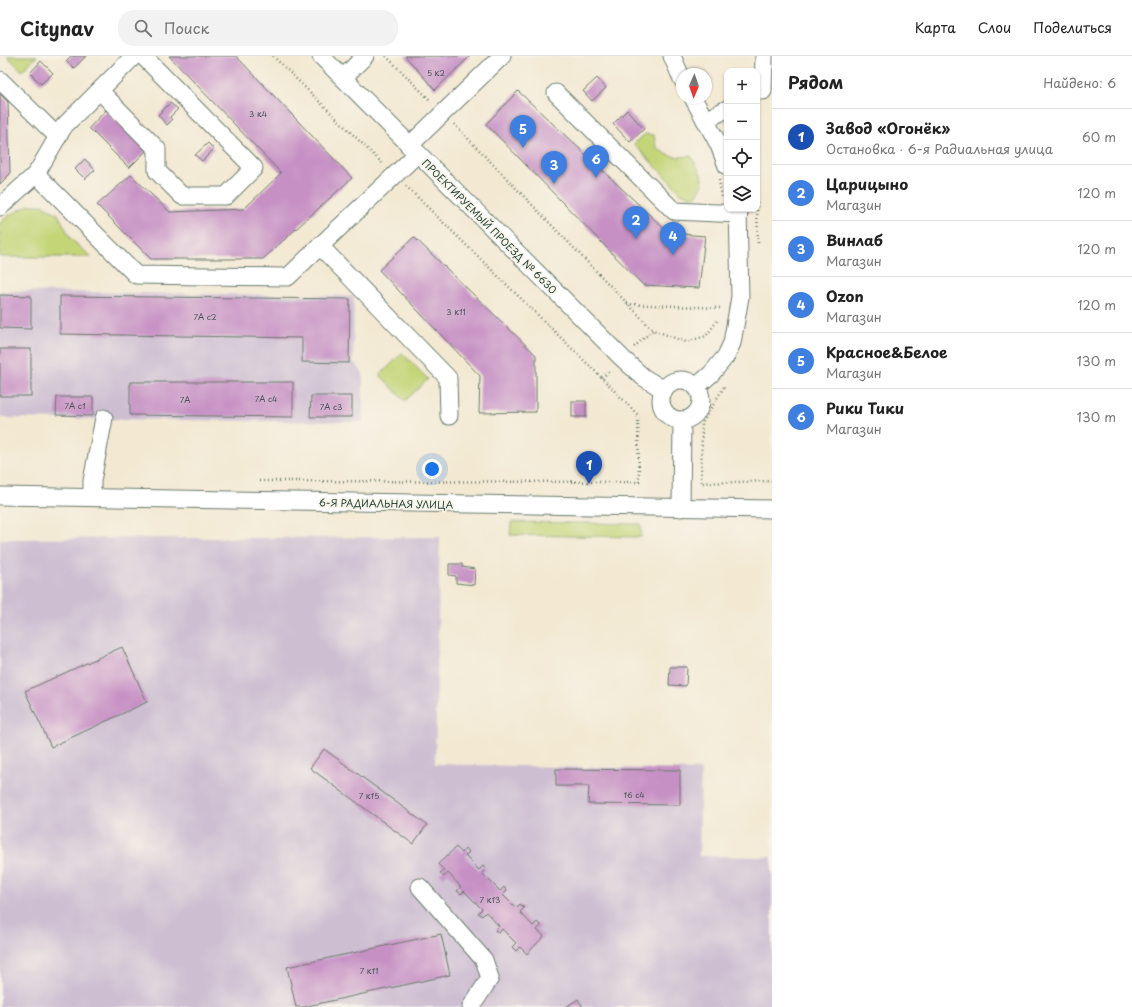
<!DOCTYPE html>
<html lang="ru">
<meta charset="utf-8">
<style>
:root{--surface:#fff;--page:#f2f2f2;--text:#222;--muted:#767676;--line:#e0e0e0;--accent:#b5179e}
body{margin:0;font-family:"Playpen Sans",sans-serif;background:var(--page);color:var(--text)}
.controls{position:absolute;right:12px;top:12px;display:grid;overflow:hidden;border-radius:8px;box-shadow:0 1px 3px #0004}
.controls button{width:36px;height:36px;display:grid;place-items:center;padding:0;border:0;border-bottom:1px solid var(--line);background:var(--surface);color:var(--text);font:20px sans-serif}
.compass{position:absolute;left:676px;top:12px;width:36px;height:36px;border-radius:50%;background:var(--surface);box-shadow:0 1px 3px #0004;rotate:182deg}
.you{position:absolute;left:432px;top:413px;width:14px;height:14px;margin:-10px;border:3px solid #fff;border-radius:50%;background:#1a73e8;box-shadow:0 0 0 6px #1a73e833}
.badge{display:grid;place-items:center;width:26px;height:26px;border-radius:50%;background:var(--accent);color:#fff;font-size:13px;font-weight:700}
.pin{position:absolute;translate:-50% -33px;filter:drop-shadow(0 1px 2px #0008)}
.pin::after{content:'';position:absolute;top:21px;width:14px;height:12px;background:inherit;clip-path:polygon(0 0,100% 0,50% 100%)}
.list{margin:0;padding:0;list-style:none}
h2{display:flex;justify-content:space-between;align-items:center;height:52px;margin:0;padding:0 16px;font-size:17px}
h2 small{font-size:13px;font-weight:400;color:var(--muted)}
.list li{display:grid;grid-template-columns:26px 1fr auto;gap:12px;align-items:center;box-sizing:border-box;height:56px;padding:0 16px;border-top:1px solid var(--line)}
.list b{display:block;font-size:15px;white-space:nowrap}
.list p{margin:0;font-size:13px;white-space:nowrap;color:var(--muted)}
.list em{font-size:13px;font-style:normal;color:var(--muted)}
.icon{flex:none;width:22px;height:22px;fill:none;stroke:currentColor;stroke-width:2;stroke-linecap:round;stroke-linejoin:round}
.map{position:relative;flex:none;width:772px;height:951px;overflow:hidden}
header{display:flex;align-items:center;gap:24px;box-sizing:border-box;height:56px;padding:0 20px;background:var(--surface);border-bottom:1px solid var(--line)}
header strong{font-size:19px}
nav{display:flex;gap:22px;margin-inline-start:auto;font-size:14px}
.search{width:280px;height:36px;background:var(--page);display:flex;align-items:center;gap:10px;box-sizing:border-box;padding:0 14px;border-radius:16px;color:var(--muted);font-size:15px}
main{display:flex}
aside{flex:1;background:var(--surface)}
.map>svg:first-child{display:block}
</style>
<header>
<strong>Citynav</strong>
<div class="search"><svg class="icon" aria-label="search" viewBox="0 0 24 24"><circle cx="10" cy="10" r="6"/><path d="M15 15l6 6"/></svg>Поиск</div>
<nav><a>Карта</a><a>Слои</a><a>Поделиться</a></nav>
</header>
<main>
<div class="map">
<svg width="772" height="951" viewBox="0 0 772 951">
<rect width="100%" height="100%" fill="#f7f3e8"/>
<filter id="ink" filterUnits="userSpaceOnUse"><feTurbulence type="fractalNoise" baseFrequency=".025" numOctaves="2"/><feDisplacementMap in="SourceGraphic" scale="8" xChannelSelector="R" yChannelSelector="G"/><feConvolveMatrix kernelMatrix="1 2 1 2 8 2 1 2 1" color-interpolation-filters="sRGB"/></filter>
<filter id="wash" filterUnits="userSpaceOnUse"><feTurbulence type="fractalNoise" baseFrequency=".012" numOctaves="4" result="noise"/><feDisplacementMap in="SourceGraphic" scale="16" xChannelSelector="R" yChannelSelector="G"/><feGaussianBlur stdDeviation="0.9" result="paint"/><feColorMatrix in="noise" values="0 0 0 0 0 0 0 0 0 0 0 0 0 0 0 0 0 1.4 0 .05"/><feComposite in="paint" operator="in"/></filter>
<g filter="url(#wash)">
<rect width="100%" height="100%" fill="#f3e9d3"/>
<g fill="#cdbed2">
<path d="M0,235L354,240L353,305L363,317V366L0,362Z"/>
<path d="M440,481L435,708L701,714L699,800L772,801V951H0V483Z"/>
</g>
<g fill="#c4d578" stroke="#728956">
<path d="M7,0H37L22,15Z"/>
<path d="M645,78L654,79L656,91C668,101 677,102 691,100L701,118L703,128L697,139L688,140L681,137L634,88Z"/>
<path d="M29,149H43L58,158L71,183L91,201H0V167L8,160Z"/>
<path d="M402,297L428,323L405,345L380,319Z"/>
<path d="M511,466L641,468V481L510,479Z"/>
</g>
<g id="blocks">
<g fill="#c690c4">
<path d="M71,0H86L74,12L66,5Z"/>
<path d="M169,0H236L352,122L263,203H151L97,149L131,119L170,156L244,153L281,117Z"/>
<path d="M405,0H470L435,34Z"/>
<path d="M41,5L53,17L41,28L30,17Z"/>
<path d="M597,22L606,32L592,45L583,35Z"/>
<path d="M518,35L669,177L705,180L699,232L643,229L486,68Z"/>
<path d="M0,38L8,46L10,118L0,128Z"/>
<path d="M170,47L178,53L170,61L172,64L167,69L158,59Z"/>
<path d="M106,54L147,94L129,112L89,72Z"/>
<path d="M627,54L644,73L630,86L613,68Z"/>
<path d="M208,87L214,93L202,105L195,99Z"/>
<path d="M85,103L95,114L85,123L75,113Z"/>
<path d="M414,181L536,299V356L479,357L480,320L379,214Z"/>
<path d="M0,239L31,240V273L0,272Z"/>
<path d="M60,240L350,243L349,307L302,306V282L60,278Z"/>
<rect x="0" y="293" width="31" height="47"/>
<path d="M130,326H293V361L130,359Z"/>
<path d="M311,340H352V361H310Z"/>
<path d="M57,341H93V360L56,359Z"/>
<rect x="572" y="345" width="14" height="16"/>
<path d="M449,508H462V511L475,513L474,529L456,527V520L449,519Z"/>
<path d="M122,591L147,646L51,691L25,635Z"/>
<path d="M670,611H687L686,630L669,629Z"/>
<path d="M324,693L427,769L413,788L310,712Z"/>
<path d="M556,713L680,714V749L588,748L589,730H556Z"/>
<path d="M456,791L462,797L466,792L469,796L465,800L479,814L483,810L486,813L482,817L500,835L504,831L507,835L503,839L516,852L520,848L524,852L520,856L533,870L537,866L541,870L537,874L544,880L527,898L520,891L516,895L512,891L516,887L502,873L499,877L495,874L499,870L486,856L482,860L478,857L482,853L464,835L461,838L457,835L461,831L448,817L444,821L440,817L444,814L438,808Z"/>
<path d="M441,878L450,919L303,951H296L287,911Z"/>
<path d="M578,943L583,951H566Z"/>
</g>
</g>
</g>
<g filter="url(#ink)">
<use href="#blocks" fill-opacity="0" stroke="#69796c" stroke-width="1"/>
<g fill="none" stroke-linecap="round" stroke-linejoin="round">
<g stroke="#69796c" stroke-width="19">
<g id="minor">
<path d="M134,0L64,70L36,118L136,219L288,221L320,190"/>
<path d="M321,0L622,302L643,321L664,334"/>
<path d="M672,0L682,23"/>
<path d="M343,22L365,0"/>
<path d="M0,24L58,81"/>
<path d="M100,35L157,93V115L182,140H226L254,112L143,0"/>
<path d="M763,35L764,0"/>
<path d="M556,37L674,155L739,158"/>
<path d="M693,42L719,89L727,110"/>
<path d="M705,64L727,53"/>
<path d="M409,90L502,0"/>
<path d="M417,98L320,190L448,322L449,360"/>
<path d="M0,151L36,118"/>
<circle cx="681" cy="344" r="20"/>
<path d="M696,331L711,318L726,300L732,287L740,241L738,153"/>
<path d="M0,440L772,453"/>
<path d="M92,441V425L104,362"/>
<path d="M681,452L682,364"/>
<path d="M420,831L484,904L490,922L471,951"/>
</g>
</g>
<g stroke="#69796c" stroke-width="2.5" stroke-dasharray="1 3" stroke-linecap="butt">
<path d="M273,0L382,107"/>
<path d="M386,0L431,45"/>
<path d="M454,68L653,274L686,286L706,280L717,265"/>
<path d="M719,124L722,141"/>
<path d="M757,146L758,188"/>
<path d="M627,248L721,252"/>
<path d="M634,291L653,274"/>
<path d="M602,322L610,314"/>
<path d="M724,331L702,367L701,427L772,425"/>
<path d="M259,425L639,426L638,359L602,322L406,130"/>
</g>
<use href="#minor" stroke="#fff" stroke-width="17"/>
</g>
</g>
<g text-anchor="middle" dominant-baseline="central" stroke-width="3.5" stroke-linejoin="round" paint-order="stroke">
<g font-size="8" fill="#495258">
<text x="436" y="17">5 к2</text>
<text x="258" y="58">3 к4</text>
<text x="456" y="256">3 к11</text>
<text x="205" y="261">7А с2</text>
<text x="266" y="343">7А с4</text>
<text x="185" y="344">7А</text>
<text x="75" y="350">7А с1</text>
<text x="331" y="351">7А с3</text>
<text x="634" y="739">16 с4</text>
<text x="369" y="740">7 к15</text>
<text x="490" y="844">7 к13</text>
<text x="369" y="915">7 к11</text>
</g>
<g font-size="10" fill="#1f3d34" stroke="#f7f3e8">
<text transform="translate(490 170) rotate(45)">ПРОЕКТИРУЕМЫЙ ПРОЕЗД № 6630</text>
<text transform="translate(386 447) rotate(1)">6-Я РАДИАЛЬНАЯ УЛИЦА</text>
</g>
</g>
</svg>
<div class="controls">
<button>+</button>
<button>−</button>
<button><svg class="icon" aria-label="locate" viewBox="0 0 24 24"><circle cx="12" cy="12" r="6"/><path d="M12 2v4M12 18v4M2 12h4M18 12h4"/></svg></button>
<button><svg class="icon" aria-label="layers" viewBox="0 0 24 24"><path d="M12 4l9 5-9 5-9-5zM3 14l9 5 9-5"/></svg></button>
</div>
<svg class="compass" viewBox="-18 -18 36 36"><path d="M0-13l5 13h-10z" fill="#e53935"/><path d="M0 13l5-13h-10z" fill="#767676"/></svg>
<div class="you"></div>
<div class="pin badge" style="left:589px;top:428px;background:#1a4fb4">1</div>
<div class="pin badge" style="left:636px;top:183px;background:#3f7fe0">2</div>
<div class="pin badge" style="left:554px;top:128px;background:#3f7fe0">3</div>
<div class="pin badge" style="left:673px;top:199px;background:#3f7fe0">4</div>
<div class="pin badge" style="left:523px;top:92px;background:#3f7fe0">5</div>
<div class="pin badge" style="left:596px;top:122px;background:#3f7fe0">6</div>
</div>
<aside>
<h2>Рядом<small>Найдено: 6</small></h2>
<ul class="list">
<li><span class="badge" style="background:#1a4fb4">1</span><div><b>Завод «Огонёк»</b><p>Остановка · 6-я Радиальная улица</p></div><em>60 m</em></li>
<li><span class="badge" style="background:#3f7fe0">2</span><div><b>Царицыно</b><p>Магазин</p></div><em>120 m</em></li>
<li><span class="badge" style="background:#3f7fe0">3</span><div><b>Винлаб</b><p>Магазин</p></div><em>120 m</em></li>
<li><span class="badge" style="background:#3f7fe0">4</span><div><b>Ozon</b><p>Магазин</p></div><em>120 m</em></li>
<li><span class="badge" style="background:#3f7fe0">5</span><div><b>Красное&amp;Белое</b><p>Магазин</p></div><em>130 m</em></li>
<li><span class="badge" style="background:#3f7fe0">6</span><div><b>Рики Тики</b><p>Магазин</p></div><em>130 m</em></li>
</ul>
</aside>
</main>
